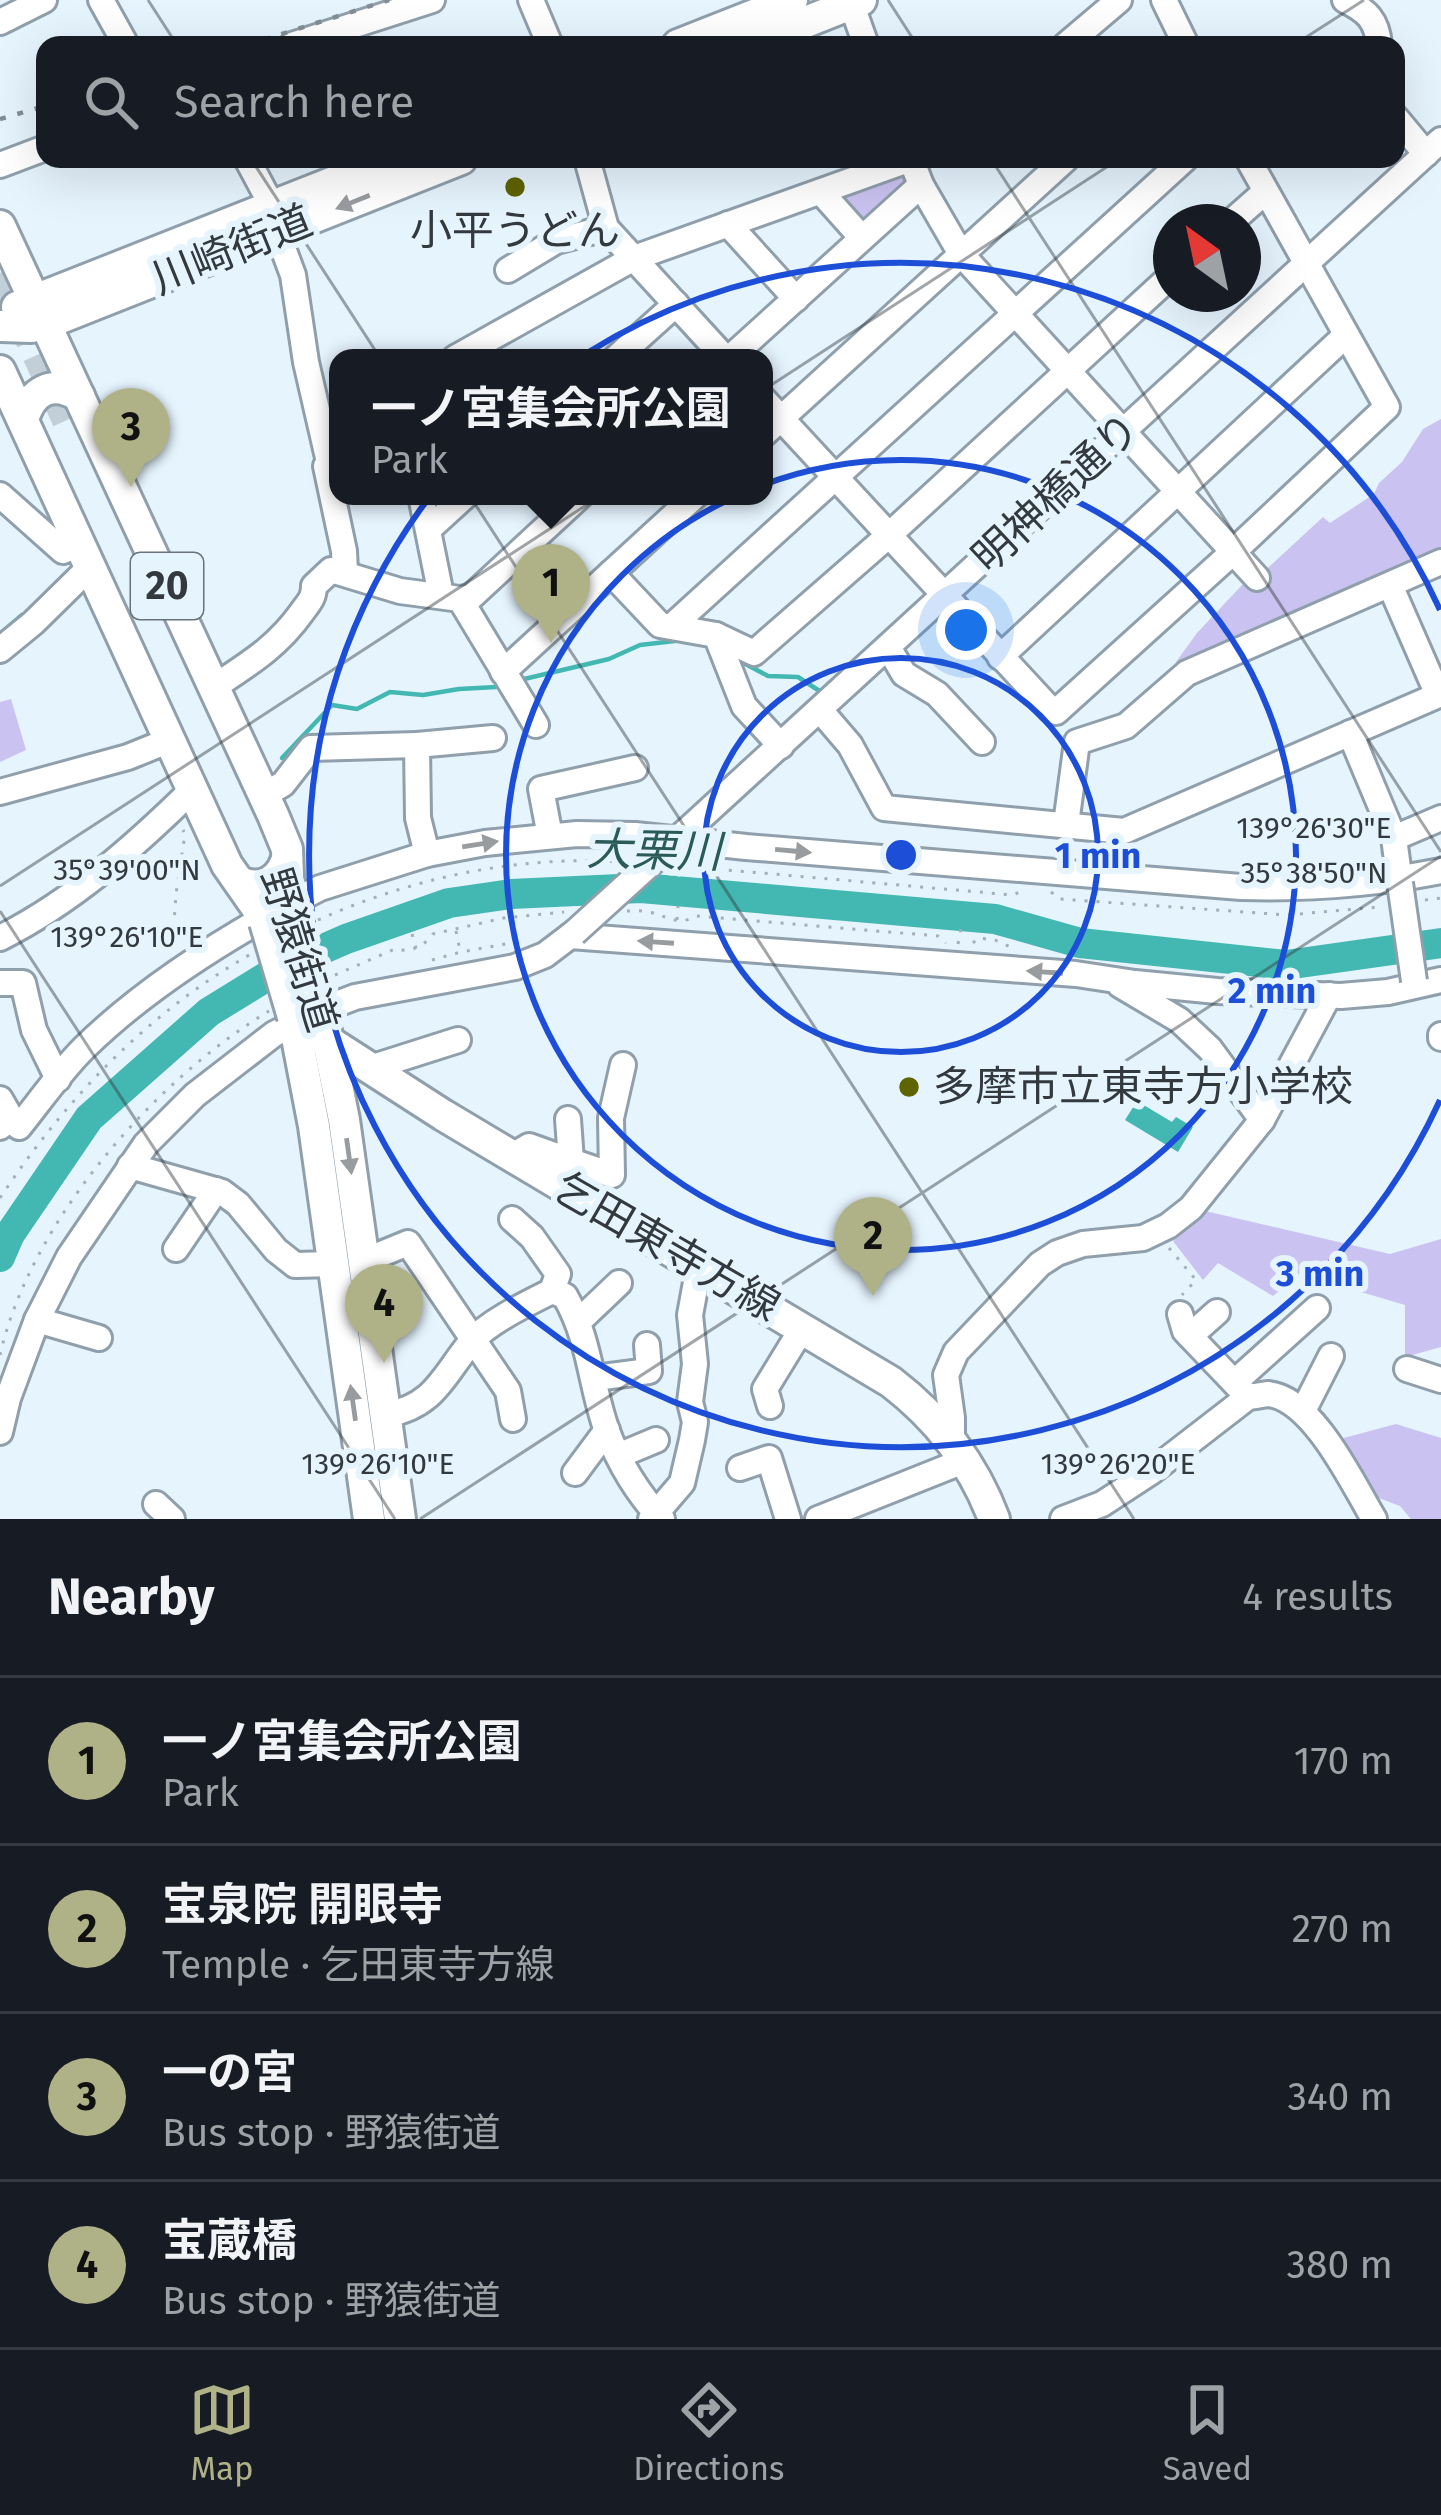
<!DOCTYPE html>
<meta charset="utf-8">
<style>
:root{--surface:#171b24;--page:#20242c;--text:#f1f3f6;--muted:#9ea1a6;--line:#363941;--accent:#afb287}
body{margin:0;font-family:"Fira Sans","Noto Sans JP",sans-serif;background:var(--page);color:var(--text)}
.compass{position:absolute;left:1153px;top:204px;width:108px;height:108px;border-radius:50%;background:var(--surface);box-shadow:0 12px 48px #0002;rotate:327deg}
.you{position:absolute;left:966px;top:630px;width:42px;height:42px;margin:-30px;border:9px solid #fff;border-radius:50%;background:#1a73e8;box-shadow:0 0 0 18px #1a73e833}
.badge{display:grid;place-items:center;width:78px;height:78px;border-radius:50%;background:var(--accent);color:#111;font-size:39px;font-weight:700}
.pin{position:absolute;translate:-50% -99px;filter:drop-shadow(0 3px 6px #0008)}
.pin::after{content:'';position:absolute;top:63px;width:42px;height:36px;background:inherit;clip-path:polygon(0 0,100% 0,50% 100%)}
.popup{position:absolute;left:329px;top:349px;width:444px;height:156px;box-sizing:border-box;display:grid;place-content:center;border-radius:24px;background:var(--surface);filter:drop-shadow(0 3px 9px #0005);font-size:39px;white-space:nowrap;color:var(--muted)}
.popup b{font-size:45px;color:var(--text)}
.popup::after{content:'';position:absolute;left:50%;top:100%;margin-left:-24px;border:24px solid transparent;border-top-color:var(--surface)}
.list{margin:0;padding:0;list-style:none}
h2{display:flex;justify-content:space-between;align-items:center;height:156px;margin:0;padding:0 48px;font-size:51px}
h2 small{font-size:39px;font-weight:400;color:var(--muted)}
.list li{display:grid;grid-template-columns:78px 1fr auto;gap:36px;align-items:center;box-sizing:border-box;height:168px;padding:0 48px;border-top:3px solid var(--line)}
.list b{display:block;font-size:45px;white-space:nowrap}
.list p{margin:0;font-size:39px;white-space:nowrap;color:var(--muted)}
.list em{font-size:39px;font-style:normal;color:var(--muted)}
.icon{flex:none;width:66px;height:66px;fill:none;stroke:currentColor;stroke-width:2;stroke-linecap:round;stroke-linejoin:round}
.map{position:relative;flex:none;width:1441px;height:1519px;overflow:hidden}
.search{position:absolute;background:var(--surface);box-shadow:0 12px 48px #0002;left:36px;right:36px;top:36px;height:132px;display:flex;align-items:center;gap:30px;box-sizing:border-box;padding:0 42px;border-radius:24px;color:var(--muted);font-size:45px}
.sheet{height:828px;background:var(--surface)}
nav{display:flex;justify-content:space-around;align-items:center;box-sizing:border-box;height:168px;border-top:3px solid var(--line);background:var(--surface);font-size:33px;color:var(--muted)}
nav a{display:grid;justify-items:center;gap:6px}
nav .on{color:var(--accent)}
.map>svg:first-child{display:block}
</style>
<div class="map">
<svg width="1441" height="1519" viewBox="0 0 1441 1519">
<rect width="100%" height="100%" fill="#e6f4fe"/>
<g fill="#cac2f0">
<path d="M898,170L911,175L908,186L862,224L838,197Z"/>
<path d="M1441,419V553L1201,660L1176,662L1197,633L1243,584L1257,578L1323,517L1330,523L1374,494L1379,483L1402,462L1423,429Z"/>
<path d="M11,699L26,750L0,762V702Z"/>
<path d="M1205,1211L1390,1254L1441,1239V1347L1405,1357V1305L1300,1274L1273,1296L1218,1263L1203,1280L1173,1241Z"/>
<path d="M1396,1424L1441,1438V1519H1411L1400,1506L1376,1497L1340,1439Z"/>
</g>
<path fill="#43b8b2" d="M1137,1101L1172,1122L1176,1117L1193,1127L1178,1152L1125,1120Z"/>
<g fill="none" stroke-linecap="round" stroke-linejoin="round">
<g stroke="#43b8b2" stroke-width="4.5">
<path d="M0,634L22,615"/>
<path d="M738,660L768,676L798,677L821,692"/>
<path d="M520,680L609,659L640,645L683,640"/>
<path d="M282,758L332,705L357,709L390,692L423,695L459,689L496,687"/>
</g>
<path stroke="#43b8b2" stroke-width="30" d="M0,1257L10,1234L89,1118L209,1012L282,967L346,939L449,903L511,894L641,888L995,919L1080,943L1286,965L1441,943"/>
<path stroke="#c2cfd8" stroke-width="30" stroke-dasharray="30 15" stroke-linecap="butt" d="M0,273L67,420"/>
<g stroke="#8f9fab" stroke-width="30">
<g id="minor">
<path d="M101,0L126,45"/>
<path d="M531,0L550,45"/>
<path d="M850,0L866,45"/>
<path d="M1164,0L1186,45"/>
<path d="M1345,0C1367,11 1377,20 1379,45"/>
<path d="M0,22L44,0"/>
<path d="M292,45L432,0"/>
<path d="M1066,45L1119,0"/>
<path d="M1396,118L1426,154"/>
<path d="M247,159L272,206"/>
<path d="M587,159L606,228L725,358"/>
<path d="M911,159L921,185L961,254L1257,578"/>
<path d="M0,165L45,148"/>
<path d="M821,192L862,238"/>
<path d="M1231,222L1265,192"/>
<path d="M728,224L796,299"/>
<path d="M277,232L293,275L306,362L329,462L326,466L344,551L345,572"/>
<path d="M508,270L556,241L606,228"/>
<path d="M455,358L634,258L911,159"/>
<path d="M616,358L676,304"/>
<path d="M730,358L921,185"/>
<path d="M764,400L1050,709L1056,712L1233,552L1387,407L1248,159"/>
<path d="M764,434L1066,159"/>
<path d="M0,495L63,551L79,543"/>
<path d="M421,496L441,595"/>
<path d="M429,529L465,496"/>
<path d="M611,573L660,625L716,635L744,706L781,746"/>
<path d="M1390,585L1438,695"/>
<path d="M460,599L471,597L580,496"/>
<path d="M672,626L1185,159"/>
<path d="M716,635L754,653L888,536L1171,276"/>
<path d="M888,647L904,674L937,694L982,742"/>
<path d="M0,650L33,623L90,567"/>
<path d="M1000,657L1345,336"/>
<path d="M503,672L695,496"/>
<path d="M214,687C250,663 277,647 302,612C309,602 314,598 314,586L331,570L400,591L460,599L536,725"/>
<path d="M820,710L850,745L884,808L1124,831L1441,694"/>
<path d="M1350,733L1394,838L1400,883"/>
<path d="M0,792L128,757L170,740"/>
<path d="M264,795L283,784L311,748L417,745"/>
<path d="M1066,824L1077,742L1126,726L1187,673L1441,562"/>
<path d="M550,836L541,789L635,768"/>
<path d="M1394,838L1441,818"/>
<path d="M671,845L1441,140"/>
<path d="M427,854L418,818L417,745L493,738"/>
<path d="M234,876C260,891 280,879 286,851"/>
<path d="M289,904L320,888L427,854L485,843L577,834L635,835L746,847L1241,887C1309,889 1375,884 1441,871"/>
<path d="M570,936L1076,974L1135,983L1217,991L1341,996L1388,992L1441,980"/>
<path d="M0,938C72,902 135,846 192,790"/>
<path d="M0,983H23L34,1030L58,1079"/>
<path d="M1120,985L1179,1020L1210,1049L1262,1120"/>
<path d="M1441,1035V1038"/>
<path d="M370,1068L458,1040"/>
<path d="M0,1099L11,1118L0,1127"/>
<path d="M19,1127C40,1101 60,1072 84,1048C137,996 199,955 264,918"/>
<path d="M512,1156L529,1146L571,1161L568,1119"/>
<path d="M571,1161L612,1175L611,1118L623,1065"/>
<path d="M130,1166L222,1192L238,1204L276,1250L295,1265L334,1264"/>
<path d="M512,1219L532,1237L558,1274L552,1291"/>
<path d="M176,1249L216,1190"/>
<path d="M364,1261L408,1243L508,1391L513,1419"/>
<path d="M1180,1314L1185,1331L1248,1397"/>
<path d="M37,1320L99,1338"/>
<path d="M579,1321L619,1283"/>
<path d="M1190,1336L1217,1312"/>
<path d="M1407,1369L1441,1380"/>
<path d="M595,1378L649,1371L647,1345"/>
<path d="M1236,1381L1317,1308"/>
<path d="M770,1406L765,1389L803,1327"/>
<path d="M1303,1411L1331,1356"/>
<path d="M386,1415C435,1406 443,1376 471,1342C488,1322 528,1303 552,1291L565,1296C591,1342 590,1384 607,1431C618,1461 639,1496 662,1519"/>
<path d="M0,1432L8,1398L37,1320L69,1257L146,1144L195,1095L274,1034L321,1010L355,997L515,967L545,955L574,933"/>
<path d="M952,1441V1418L946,1375L956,1352L1040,1264L1057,1253L1083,1244L1143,1238L1168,1226L1191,1208L1262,1120L1329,995"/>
<path d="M620,1455L656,1440"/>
<path d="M740,1468L769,1458L788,1519"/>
<path d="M575,1473L607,1430"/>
<path d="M156,1504L172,1519"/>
<path d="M651,1519L682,1483L692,1440L695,1422L690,1402L695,1364L690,1315L699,1266"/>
<path d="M818,1519L966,1460"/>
<path d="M1063,1519L1102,1504L1151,1472L1248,1397C1250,1397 1267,1394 1268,1394C1313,1398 1353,1484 1374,1519"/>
</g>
</g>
<g stroke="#8f9fab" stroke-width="36">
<g id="major">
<path d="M678,45L792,0"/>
<path d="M748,45L861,0"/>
<path d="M0,226L273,815L287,849L289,904"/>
<path d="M17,307L392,159"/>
<path d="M0,326L31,327L45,324L461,159"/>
<path d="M0,371L227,865L264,918"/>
<path d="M23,420C31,391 52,379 79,396"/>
<path d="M293,1017L314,1126L369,1519"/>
<path d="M294,1022L328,1041L443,1115L891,1382C938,1418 973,1463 994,1519"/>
<path d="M326,1031L344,1120L400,1519"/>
</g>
</g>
<g stroke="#a4afb8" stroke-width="3" stroke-dasharray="3 9" stroke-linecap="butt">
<path d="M681,866L1013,895L1024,890"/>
<path d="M1051,892L1060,899L1287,915L1380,907"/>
<path d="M1425,900L1441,898"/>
<path d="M627,911C634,911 641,910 648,912C666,915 678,927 696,916L938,936L946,943"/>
<path d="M318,920C414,877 520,855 624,862"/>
<path d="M677,920L678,906"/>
<path d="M456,931L460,951"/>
<path d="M412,934L416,948"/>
<path d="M973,943L978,938L995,940L1013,948"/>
<path d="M958,944L961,928"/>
<path d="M172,951L176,894L185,834L183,830"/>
<path d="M432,960L461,952L522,941"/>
<path d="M335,975L395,949C411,953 424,946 433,934L504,918L564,912"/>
<path d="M0,1198C66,1099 146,1014 251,954"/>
<path d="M1169,1248L1196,1280L1182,1295"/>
<path d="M0,1355C30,1223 153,1081 269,1011"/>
</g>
<use href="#minor" stroke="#fff" stroke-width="24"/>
<use href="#major" stroke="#fff" stroke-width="30"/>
<g stroke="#838d94" stroke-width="4.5" stroke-dasharray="6 12" stroke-linecap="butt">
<path d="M247,45L389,0"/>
<path d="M0,119L45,106"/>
</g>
<g stroke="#8f9fab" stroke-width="30" stroke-linecap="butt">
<g id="minor-bridge">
<path d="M1400,883L1414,981"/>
<path d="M574,933L671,845"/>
</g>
</g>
<g stroke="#8f9fab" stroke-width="36" stroke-linecap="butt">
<g id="major-bridge">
<path d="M290,909L318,1002"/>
<path d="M265,922L293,1017"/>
</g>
</g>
<use href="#minor-bridge" stroke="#fff" stroke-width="24"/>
<use href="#major-bridge" stroke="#fff" stroke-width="30"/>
</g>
<defs><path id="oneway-solid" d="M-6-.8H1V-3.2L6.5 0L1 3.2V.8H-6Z" transform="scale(3)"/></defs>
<g fill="#999c9f">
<use href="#oneway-solid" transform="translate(353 202) rotate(158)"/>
<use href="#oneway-solid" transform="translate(480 844) rotate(-9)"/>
<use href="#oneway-solid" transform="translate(793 851) rotate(5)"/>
<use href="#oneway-solid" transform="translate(656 942) rotate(-176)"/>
<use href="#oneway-solid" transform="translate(1045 972) rotate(-176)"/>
<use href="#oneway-solid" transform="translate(349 1156) rotate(82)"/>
<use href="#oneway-solid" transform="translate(353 1403) rotate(-98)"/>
</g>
<path fill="none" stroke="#333a3f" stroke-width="3" stroke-opacity="0.45" d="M148,0L177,45M888,0L917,45M1294,45L1364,0M251,159L1134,1519M991,159L1441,852M0,886L1119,159M0,911L395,1519M420,1519L1441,856"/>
<g fill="none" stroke="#1d4ed8" stroke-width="6">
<circle cx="901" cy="855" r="197"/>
<circle cx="901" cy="855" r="395"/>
<path d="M1440 1100A592 592 0 1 1 1440 610"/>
</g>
<g fill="#5f6300" stroke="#e6f4fe" stroke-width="4.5">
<circle cx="515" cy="187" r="12"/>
<circle cx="909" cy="1087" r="12"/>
</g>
<g text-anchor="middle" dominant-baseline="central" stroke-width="12" stroke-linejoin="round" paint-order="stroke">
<rect fill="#e6f4fe" stroke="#697278" stroke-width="3" x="131" y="553" width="72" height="66" rx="9"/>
<g font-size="39" font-weight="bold" fill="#333a3f">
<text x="167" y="586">20</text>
</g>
<g font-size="42" fill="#333a3f" stroke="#e6f4fe">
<text x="515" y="231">小平うどん</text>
<text x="933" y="1087" text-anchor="start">多摩市立東寺方小学校</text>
</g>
<g font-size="42" fill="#333a3f" stroke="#e6f4fe">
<text transform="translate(232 250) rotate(-22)">川崎街道</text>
<text transform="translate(1056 493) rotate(-43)">明神橋通り</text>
<text transform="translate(299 950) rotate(73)">野猿街道</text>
<text transform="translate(667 1247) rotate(30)">乞田東寺方線</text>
</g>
<g font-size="45" font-style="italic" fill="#2a5b58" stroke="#e6f4fe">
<text transform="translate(654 851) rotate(1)">大栗川</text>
</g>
</g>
<g font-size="30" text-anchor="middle" fill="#333a3f" stroke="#e6f4fe" stroke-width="12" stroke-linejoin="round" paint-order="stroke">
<text x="1314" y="838">139°26'30"E</text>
<text x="127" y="880">35°39'00"N</text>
<text x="1314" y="883">35°38'50"N</text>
<text x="127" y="947">139°26'10"E</text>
<text x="378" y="1474">139°26'10"E</text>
<text x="1118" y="1474">139°26'20"E</text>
</g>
<circle cx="901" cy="855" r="18" fill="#1d4ed8" stroke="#e6f4fe" stroke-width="6"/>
<g font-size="36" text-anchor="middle" font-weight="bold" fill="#1d4ed8" stroke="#e6f4fe" stroke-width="12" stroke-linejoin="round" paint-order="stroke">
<text x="1098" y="868">1 min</text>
<text x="1272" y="1003">2 min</text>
<text x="1320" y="1286">3 min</text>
</g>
</svg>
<svg class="compass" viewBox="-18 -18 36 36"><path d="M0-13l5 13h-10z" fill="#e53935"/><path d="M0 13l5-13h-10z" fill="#9ea1a6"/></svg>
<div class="you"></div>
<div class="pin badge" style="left:551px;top:643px">1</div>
<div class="popup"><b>一ノ宮集会所公園</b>Park</div>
<div class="pin badge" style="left:873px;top:1296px">2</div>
<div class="pin badge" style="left:131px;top:487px">3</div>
<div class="pin badge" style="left:384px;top:1363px">4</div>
<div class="search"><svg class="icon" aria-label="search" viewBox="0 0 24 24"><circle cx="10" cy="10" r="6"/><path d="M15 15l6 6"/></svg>Search here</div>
</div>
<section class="sheet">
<h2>Nearby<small>4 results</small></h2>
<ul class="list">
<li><span class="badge">1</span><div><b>一ノ宮集会所公園</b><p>Park</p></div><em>170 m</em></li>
<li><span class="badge">2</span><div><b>宝泉院 開眼寺</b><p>Temple · 乞田東寺方線</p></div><em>270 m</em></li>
<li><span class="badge">3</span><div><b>一の宮</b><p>Bus stop · 野猿街道</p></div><em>340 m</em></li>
<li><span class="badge">4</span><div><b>宝蔵橋</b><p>Bus stop · 野猿街道</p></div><em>380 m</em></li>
</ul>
</section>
<nav>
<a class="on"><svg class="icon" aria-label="map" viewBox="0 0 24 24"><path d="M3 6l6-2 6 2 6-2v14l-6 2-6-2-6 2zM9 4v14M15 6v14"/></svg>Map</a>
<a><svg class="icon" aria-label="directions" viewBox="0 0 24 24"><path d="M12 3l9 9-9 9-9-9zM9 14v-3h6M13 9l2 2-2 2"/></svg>Directions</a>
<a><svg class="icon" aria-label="saved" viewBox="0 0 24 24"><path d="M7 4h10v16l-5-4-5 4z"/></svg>Saved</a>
</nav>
